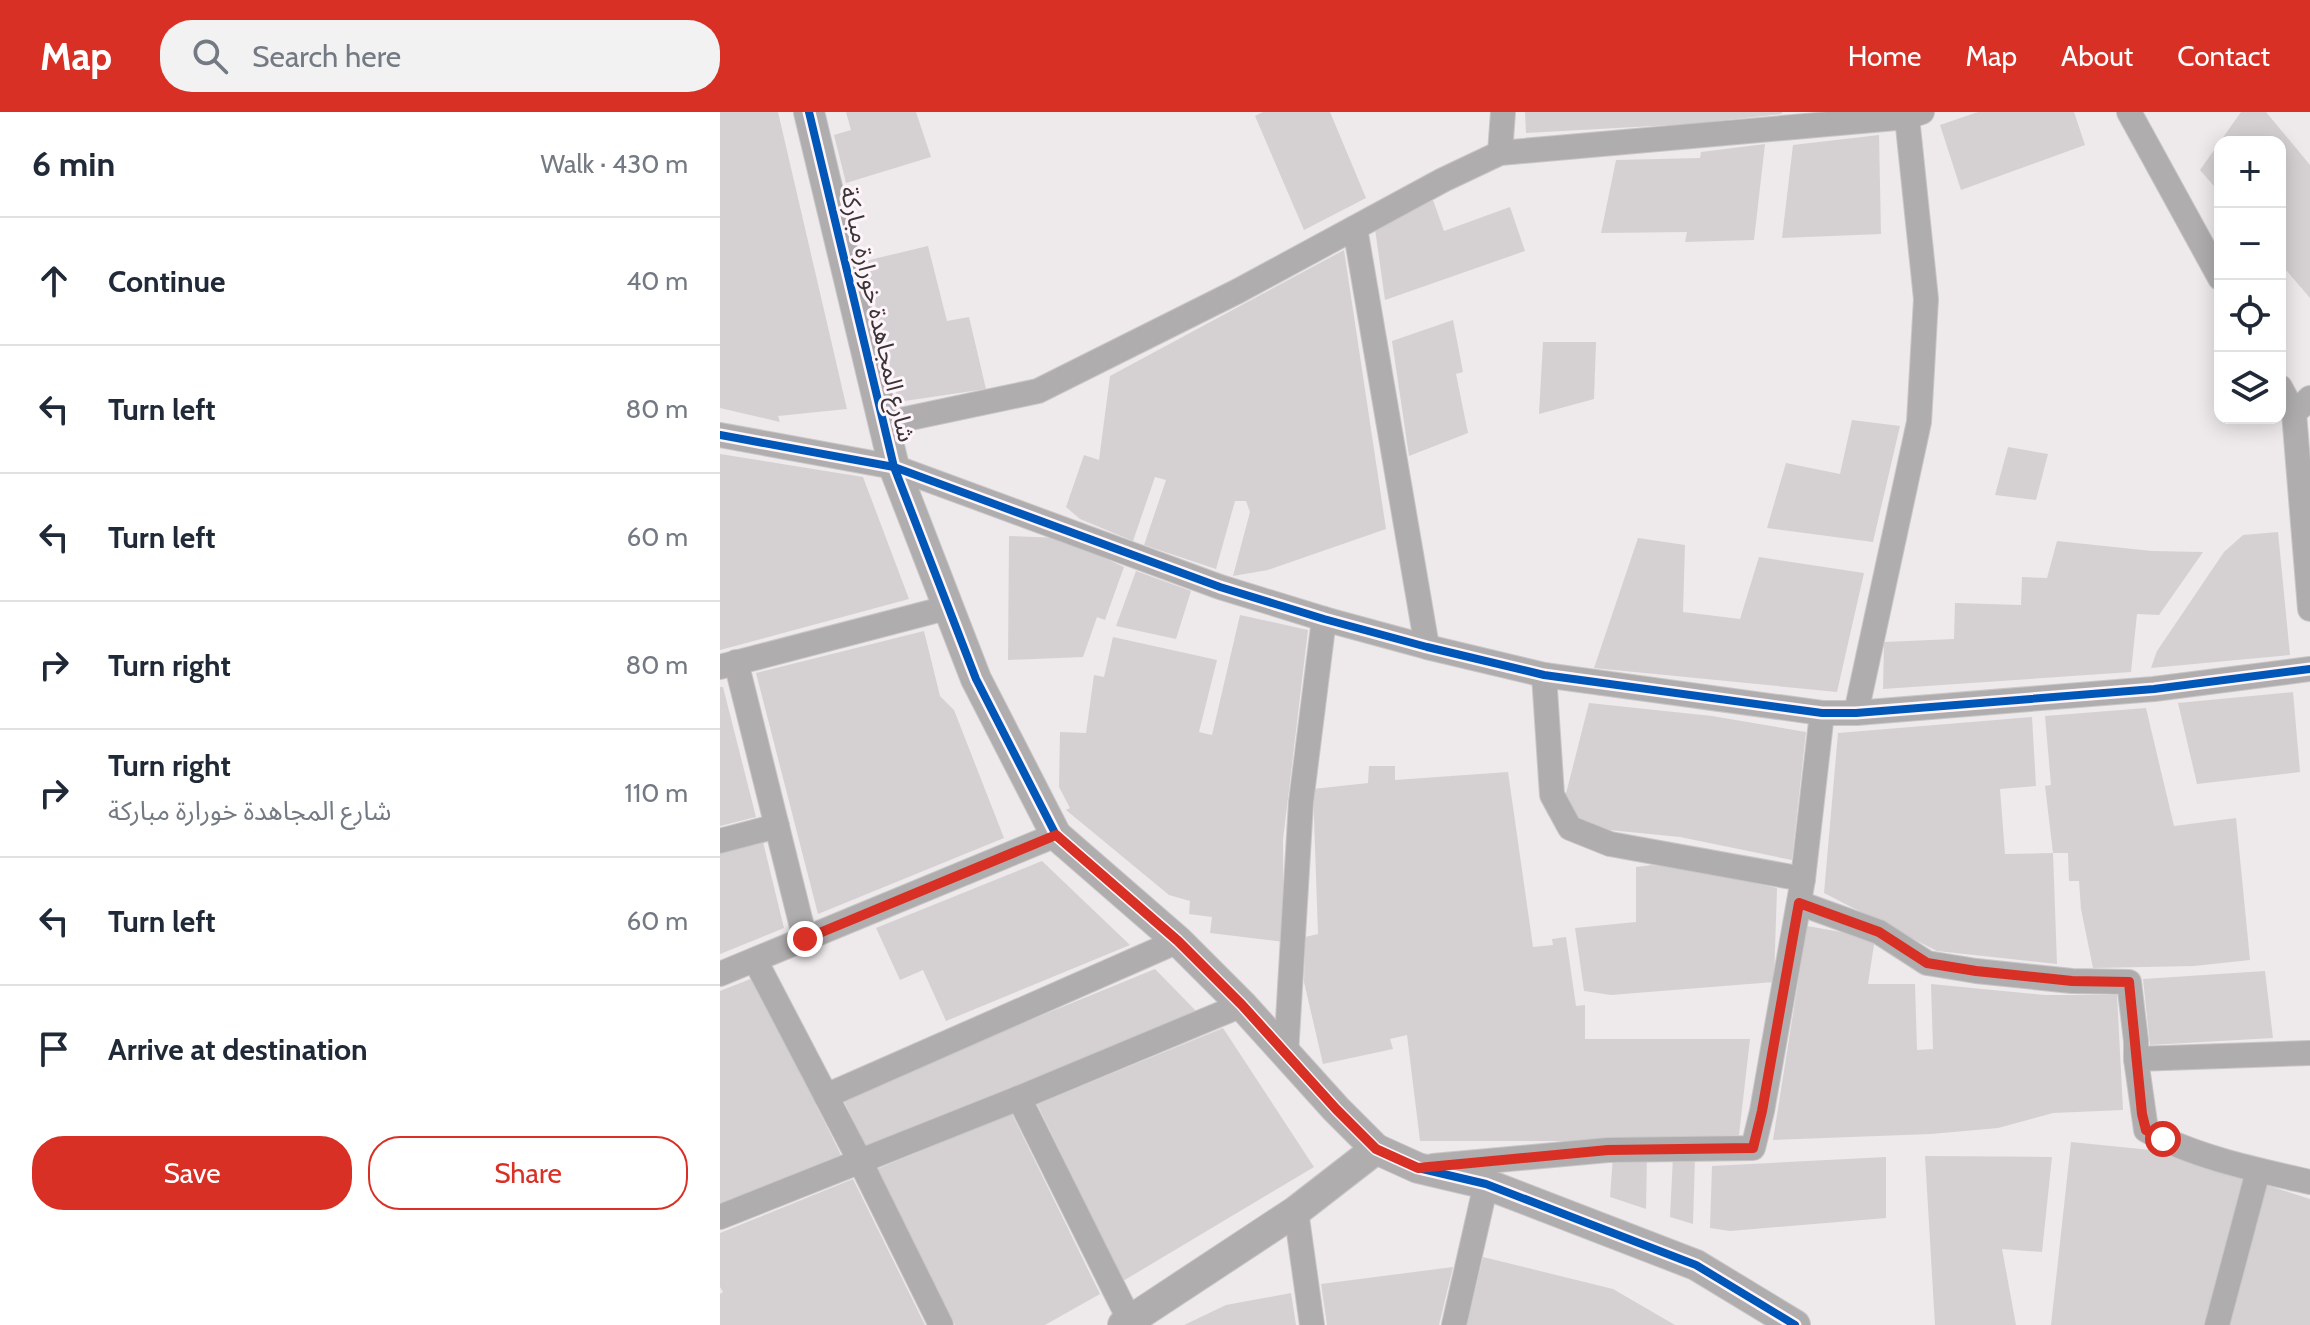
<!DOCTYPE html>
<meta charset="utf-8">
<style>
:root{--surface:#fff;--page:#f2f2f3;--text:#1f2937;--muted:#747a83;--line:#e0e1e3;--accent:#d93025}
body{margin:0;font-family:Cabin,"Noto Sans Arabic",sans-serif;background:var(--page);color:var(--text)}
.controls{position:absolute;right:24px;top:24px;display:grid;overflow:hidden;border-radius:16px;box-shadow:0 4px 20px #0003}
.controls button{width:72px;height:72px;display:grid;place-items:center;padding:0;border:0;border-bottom:2px solid var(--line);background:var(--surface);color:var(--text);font:40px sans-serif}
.stop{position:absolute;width:24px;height:24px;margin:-18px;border:6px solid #d93025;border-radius:50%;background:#fff}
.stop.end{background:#d93025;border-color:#fff;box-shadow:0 2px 8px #0008}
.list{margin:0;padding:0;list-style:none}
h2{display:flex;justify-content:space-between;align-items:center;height:104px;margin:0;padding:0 32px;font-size:34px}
h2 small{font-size:26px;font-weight:400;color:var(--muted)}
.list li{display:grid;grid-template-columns:52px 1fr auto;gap:24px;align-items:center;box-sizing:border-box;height:128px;padding:0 32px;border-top:2px solid var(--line)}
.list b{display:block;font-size:30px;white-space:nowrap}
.list p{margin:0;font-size:26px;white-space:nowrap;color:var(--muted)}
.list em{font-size:26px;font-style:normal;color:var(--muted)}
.actions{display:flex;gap:16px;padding:24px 32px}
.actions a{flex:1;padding:18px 0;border:2px solid var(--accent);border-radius:32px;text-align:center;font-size:28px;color:var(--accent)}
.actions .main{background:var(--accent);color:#fff}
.icon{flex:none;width:44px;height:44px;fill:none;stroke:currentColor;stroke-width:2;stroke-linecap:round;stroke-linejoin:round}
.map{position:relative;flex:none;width:1590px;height:1213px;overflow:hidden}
header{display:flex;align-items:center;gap:48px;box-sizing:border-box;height:112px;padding:0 40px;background:var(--accent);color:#fff}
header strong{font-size:38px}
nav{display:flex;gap:44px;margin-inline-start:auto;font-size:28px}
.search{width:560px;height:72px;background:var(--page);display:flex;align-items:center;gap:20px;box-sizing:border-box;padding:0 28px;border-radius:32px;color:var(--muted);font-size:30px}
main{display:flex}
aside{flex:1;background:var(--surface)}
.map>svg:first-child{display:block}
</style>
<header>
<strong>Map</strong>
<div class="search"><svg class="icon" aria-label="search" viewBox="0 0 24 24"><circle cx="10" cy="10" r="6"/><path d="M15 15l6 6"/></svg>Search here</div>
<nav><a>Home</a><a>Map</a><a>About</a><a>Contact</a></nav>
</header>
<main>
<aside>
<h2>6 min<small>Walk · 430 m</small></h2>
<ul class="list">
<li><svg class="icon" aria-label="ahead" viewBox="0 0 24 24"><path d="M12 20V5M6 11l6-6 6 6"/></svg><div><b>Continue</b></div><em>40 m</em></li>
<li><svg class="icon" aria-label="left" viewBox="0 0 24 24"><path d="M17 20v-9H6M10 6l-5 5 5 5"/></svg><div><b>Turn left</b></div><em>80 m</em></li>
<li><svg class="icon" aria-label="left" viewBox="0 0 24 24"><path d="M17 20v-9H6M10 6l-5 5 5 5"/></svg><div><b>Turn left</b></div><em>60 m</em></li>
<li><svg class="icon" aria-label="right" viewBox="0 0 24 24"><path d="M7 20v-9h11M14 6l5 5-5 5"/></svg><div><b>Turn right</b></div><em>80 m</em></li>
<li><svg class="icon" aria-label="right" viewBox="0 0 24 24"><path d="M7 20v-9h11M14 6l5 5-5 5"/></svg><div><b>Turn right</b><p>شارع المجاهدة خورارة مباركة</p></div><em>110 m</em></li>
<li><svg class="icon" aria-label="left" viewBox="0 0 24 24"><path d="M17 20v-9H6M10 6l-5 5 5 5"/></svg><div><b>Turn left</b></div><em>60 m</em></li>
<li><svg class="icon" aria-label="arrive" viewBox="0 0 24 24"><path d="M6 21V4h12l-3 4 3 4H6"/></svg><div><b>Arrive at destination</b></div></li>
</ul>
<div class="actions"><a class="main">Save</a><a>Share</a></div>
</aside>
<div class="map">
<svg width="1590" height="1213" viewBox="0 0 1590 1213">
<rect width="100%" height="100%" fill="#eee9eb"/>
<g fill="#d5d1d3">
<path d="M0,0H58L127,297L58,304L60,310L0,296Z"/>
<path d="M126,0H196L211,45L126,71L114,23L131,18Z"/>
<path d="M543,0H610L646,86L584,118L535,4Z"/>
<path d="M805,0H1062V2L970,12L806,21Z"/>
<path d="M1258,0H1354L1365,33L1241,78L1220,13Z"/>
<path d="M1521,0H1546L1590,53V186L1560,151V30H1500V81L1480,58Z"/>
<path d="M1159,23L1161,122L1062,126L1073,33Z"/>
<path d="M1045,32L1034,128L965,130L967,120L881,121L896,48L980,46L981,40Z"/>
<path d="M713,88L724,119L790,95L805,139L665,188L655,117Z"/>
<path d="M208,134L227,209L249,205L266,277L178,290L145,149Z"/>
<path d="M624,138L666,417L548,458L513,464L530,400L526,389H515L496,457L424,433L446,368L435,365L413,429L360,407L346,395L364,343L379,348L390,264Z"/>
<path d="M733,208L743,260L736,262L748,321L689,344L672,229Z"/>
<path d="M823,230H876L874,287L819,302Z"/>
<path d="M1132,308L1180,314L1153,430L1047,416L1066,351L1120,362Z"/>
<path d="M1288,335L1328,342L1316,388L1275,383Z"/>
<path d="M0,342L143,365L189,487L0,538Z"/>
<path d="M1558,420L1570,543L1431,556L1437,539L1504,440L1523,423Z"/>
<path d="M289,424L340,426L404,455L385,508L377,505L363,545L288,548Z"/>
<path d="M918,426L965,433L963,500L1020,507L1039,445L1144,461L1117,580L874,556Z"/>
<path d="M1337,429L1432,439L1483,440L1439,503L1417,502L1411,560L1163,577L1164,530L1234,527L1235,491L1301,493L1302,465L1327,466Z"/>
<path d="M416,459L471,479L456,527L396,514Z"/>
<path d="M520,503L588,518L563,728L564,830L490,821L492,805L469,802L470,789L449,783L346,698L350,696L339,675L340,620L366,621L374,563L384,565L393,525L497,548L479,620L492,623Z"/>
<path d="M204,519L220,584L234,598L284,726L98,802L36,561Z"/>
<path d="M0,575H3L36,705L0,714Z"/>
<path d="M1573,580L1580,660L1477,672L1458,591Z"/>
<path d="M869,591L992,604L1086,620L1072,748L960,725L838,713Z"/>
<path d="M1426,596L1454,714L1516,706L1530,848L1474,854L1373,856L1361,797L1359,769H1349L1348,741H1333L1325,674L1331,673L1325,604Z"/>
<path d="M1312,605L1316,674L1280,677L1285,742L1333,741L1337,852L1217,839L1104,781L1118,621Z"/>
<path d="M649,654H675V668L788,660L813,835L833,833L832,827L846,825L856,894L865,893V927H1030L1019,1023L875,1029H700L687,923L670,927L673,937L603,952L584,870L585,825L598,822L593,677L648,671Z"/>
<path d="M43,730L64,816L0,842V741Z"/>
<path d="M322,749L410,833L226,909L203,858L180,868L156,816Z"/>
<path d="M932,753L979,758L1057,776L1054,870L891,883L864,879L855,816L916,810V755Z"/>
<path d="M1087,814L1155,826L1148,872H1195L1197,938L1213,937L1211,872L1325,883H1397L1403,998L1333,1001L1278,1016L1211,1022L1053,1028Z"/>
<path d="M435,857L479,902L147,1037L122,985Z"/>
<path d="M1545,859L1553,926L1430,933L1423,867Z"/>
<path d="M33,866L121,1043L0,1092V879Z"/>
<path d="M503,916L594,1055L403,1169L317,992Z"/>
<path d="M292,1002L380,1182L325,1213H235L157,1057Z"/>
<path d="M1351,1030L1441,1039L1525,1067L1489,1213H1331Z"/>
<path d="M893,1044H927L926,1097L890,1085Z"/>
<path d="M1205,1044L1332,1045L1322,1140L1282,1137L1296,1213H1215Z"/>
<path d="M953,1045H975L973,1112L950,1105Z"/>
<path d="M1166,1045V1106L1010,1119L990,1116L992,1054Z"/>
<path d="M133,1067L205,1213H0V1182L3,1180L0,1175V1121Z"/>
<path d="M1546,1073L1590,1087V1213H1509Z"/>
<path d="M763,1145L893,1177L955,1213H747Z"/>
<path d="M733,1155L719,1213H607L601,1172Z"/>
<path d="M571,1181L576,1213H464L506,1193Z"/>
</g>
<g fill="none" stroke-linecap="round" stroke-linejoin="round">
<g stroke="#c9c6c7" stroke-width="26">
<g id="minor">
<path d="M1409,0L1500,166"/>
<path d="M780,41L783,0"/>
<path d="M635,116L707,535"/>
<path d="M1560,275L1574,301"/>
<path d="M1590,286L1574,301L1590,497"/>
<path d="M162,312L318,279L518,179L723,68L780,41L1187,5L1202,0"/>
<path d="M0,323L174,355L500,475L604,507L707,535L824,563L1102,601H1136L1434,577L1590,557"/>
<path d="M16,550L85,827"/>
<path d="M0,555L230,495"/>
<path d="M824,563L832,683L850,716L890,732L1083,767"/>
<path d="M1136,601L1199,310L1206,187L1187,5"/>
<path d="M0,729L57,714"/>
<path d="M1079,791L1159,820L1207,851L1256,859L1352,869L1409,870L1416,929V947L1590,941"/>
<path d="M35,848L141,1051L221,1213"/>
<path d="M0,862L336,723"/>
<path d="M566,942L581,690L604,507"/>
<path d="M1416,947L1426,1018C1474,1045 1537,1058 1590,1070"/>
<path d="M106,984L458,829"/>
<path d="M299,986L412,1213"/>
<path d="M713,1054L888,1038L1033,1036L1042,999L1083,767L1102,601"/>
<path d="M576,1099L592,1213"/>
<path d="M0,1105L299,986L522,893"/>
<path d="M734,1213L766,1072"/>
<path d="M1497,1213L1538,1059"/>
</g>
</g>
<g stroke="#c9c6c7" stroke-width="32">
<g id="tertiary">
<path d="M89,0L174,355L256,567L336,723L458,829L522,893L616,997L656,1037L698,1056L766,1072L976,1153L1075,1213"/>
<path d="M403,1213L576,1099L656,1037"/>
</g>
</g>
<use href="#minor" stroke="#afadae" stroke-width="24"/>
<use href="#tertiary" stroke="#afadae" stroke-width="30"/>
<g stroke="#fff4f9" stroke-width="13">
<g id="cycleway">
<path d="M89,0L174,355L256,567L336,723L458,829L522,893L616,997L656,1037L698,1056L766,1072L976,1153L1075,1213"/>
<path d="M0,323L174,355L500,475L604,507L707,535L824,563L1102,601H1136L1434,577L1590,557"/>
</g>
</g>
<use href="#cycleway" stroke="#0057b8" stroke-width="8"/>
</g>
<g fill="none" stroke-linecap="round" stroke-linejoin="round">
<path stroke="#d93025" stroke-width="10" d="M85,827L336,723L458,829L522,893L616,997L656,1037L698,1056L888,1038L1033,1036L1042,999L1079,791L1159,820L1207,851L1256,859L1352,869L1409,870L1422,1002L1426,1018L1443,1027"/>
</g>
<g text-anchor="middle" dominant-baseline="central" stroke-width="6" stroke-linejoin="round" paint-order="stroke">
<g font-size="24" fill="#393436" stroke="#fff4f9">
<text transform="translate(158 202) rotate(77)">شارع المجاهدة خورارة مباركة</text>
</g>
</g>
</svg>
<div class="controls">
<button>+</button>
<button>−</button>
<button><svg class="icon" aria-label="locate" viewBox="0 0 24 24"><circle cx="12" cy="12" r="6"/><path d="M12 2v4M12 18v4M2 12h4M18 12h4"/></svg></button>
<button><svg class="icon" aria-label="layers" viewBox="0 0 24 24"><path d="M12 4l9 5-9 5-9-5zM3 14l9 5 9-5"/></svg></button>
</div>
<div class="stop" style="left:1443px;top:1027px"></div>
<div class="stop end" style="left:85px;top:827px"></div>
</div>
</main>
